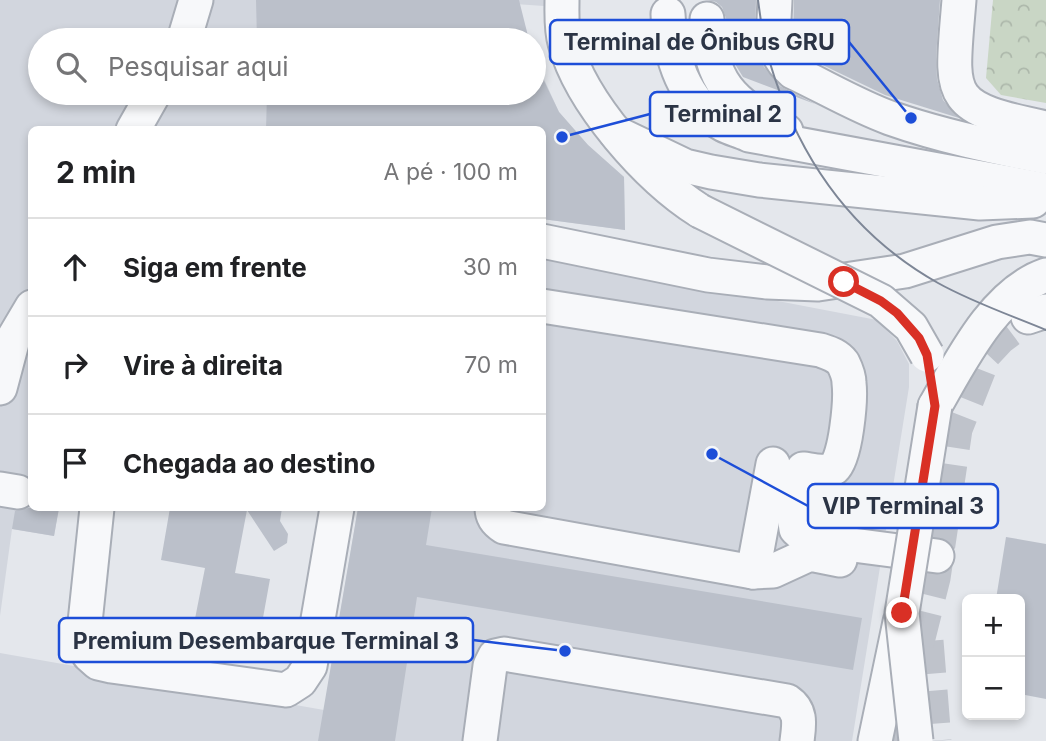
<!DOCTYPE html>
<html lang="pt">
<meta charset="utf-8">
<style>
:root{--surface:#fff;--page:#f2f2f2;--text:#202124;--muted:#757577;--line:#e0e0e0}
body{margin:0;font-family:Inter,sans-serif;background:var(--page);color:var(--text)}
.controls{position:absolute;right:21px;bottom:21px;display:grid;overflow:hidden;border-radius:10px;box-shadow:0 4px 10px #0003}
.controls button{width:63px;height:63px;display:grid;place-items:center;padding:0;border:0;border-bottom:2px solid var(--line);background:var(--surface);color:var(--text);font:35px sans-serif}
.stop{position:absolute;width:21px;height:21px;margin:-16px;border:5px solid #d93025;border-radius:50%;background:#fff}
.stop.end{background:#d93025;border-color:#fff;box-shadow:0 2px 7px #0008}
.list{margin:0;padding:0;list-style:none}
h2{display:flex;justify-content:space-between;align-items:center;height:91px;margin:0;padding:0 28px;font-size:30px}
h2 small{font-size:23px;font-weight:400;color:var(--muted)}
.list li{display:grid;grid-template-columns:46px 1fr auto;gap:21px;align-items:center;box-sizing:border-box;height:98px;padding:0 28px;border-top:2px solid var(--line)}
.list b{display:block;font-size:26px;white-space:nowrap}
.list em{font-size:23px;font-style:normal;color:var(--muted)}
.icon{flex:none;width:38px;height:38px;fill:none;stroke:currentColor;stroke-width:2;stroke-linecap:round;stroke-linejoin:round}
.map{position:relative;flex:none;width:1046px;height:741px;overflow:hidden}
.search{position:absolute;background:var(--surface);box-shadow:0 4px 10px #0003;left:28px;top:28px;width:518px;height:77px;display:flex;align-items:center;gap:18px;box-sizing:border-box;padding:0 24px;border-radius:38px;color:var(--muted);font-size:26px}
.panel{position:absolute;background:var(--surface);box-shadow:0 4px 10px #0003;left:28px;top:126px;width:518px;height:385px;border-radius:10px}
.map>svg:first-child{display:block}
</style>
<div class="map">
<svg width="1046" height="741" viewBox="0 0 1046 741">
<defs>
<pattern id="forest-crowns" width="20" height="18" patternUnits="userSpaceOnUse" patternTransform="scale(1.75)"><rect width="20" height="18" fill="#c9d6c5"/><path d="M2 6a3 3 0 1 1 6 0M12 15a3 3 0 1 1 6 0" fill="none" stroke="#adb8ab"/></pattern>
</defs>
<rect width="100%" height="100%" fill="#e4e7ec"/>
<g fill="#d2d6de">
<path d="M0,0H544V6L515,4L525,26L529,40H40V93H534V57L559,112L588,145L624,177L625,230L543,219L542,130H32V508H59L54,536L12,529L0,616Z"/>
<path d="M543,256L877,320L897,341L909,364V387L852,741H0V653L324,710L358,508H542Z"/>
</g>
<path fill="url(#forest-crowns)" d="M993,0H1046V103L1001,95L986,78Z"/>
<g fill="#bbc0ca">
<path d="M256,0H519L529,40H257Z"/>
<path d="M707,0H756L755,41L764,67L780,86L815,104L743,77L735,64L740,23L727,21L722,7L716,2Z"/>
<path d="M794,0H940L936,57L937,79L943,100L959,118L885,95L804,56L796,47L793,37Z"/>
<path d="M534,60L559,112L588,145L624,177L625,230L542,219V130H266L267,93H534Z"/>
<path d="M28,508H59L54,536L12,529L15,511Z"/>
<path d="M170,508H282L280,521L288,534L287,543L274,551L247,510L235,573L270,579L257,651L191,639L205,568L161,560Z"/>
<path d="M358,508H432L426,545L862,618L853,670L417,597L395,741H318Z"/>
<path d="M1006,537L1046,544V699L1020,694V599H996Z"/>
</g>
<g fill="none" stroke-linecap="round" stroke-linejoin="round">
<g stroke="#bfc3cb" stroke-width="33" stroke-dasharray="33 17" stroke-linecap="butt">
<path d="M927,641L935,741"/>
<path d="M893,741L934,578L956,429L986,353L1000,338L1028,317"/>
</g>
<g stroke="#a9aeb7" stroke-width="37">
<g id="minor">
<path d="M562,0C562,14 561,29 565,43C581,103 648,178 700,211"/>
<path d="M775,0C774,30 768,51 793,72C825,87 857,106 890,118C941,136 993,147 1046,157"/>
<path d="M959,0C951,98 943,107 1046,128"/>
<path d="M668,14C669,55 684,104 724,125C732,129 741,131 749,135L1046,190"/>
<path d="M707,19C710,83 731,103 786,131"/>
<path d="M184,40L196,0"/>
<path d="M133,130L154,93"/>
<path d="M616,133L685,166L711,172L759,180L980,203L1033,201"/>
<path d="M542,241L708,275L767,282L818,284L905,271L997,242L1030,237L1046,240"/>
<path d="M542,306L820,350C829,353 837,355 843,363C846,369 849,377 849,383C851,399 846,458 834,468C826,474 812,470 803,469L795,522L796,529L807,539L937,556"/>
<path d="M1028,317L1046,311"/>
<path d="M0,388L13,339L32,307"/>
<path d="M935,406C961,361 994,293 1046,275"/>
<path d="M0,489L18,492"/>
<path d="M97,508L84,632L89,655L98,663L111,666L286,690L300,681L310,666L337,508"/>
<path d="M492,508C492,517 496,522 504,527L753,572L773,571L810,554L840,560"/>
<path d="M753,572L773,464"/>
<path d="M480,741L490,666L495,656L504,654L787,701C802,711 799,725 797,741"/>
<path d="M875,741L900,622"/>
</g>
</g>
<use href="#minor" stroke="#f7f8fa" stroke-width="33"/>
<path stroke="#7d8696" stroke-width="2" d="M758,0C761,21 763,43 770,63C798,157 851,234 938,283C972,302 1010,315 1046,330"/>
<g stroke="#a9aeb7" stroke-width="37" stroke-linecap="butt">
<g id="minor-bridge">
<path d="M700,211L881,301L911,327L927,355"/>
<path d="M916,741L902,613L935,406"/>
</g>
</g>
<use href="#minor-bridge" stroke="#f7f8fa" stroke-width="33"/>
</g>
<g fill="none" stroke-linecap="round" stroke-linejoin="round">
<path stroke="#d93025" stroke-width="9" d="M844,282L881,301L897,313L919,338L927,355L935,406L902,613"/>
</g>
<path fill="none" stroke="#1d4ed8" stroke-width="2.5" d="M911 118L849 42M562 137L650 114M712 454L808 506M565 651L473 640"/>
<g fill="#1d4ed8" stroke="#f4f6f9" stroke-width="2.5">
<circle cx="911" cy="118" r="7"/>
<circle cx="562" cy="137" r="7"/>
<circle cx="712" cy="454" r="7"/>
<circle cx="565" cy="651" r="7"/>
</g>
<g fill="#f4f6f9" stroke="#1d4ed8" stroke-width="2.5">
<rect x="550" y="20" width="299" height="44" rx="7"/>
<rect x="650" y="92" width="145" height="44" rx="7"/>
<rect x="808" y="484" width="190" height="44" rx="7"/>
<rect x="59" y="618" width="414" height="44" rx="7"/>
</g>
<g font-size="23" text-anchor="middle" font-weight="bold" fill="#2b3445">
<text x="699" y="50">Terminal de Ônibus GRU</text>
<text x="723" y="122">Terminal 2</text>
<text x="903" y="514">VIP Terminal 3</text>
<text x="266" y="649">Premium Desembarque Terminal 3</text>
</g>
</svg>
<div class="controls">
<button>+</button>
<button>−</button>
</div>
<div class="stop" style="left:844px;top:282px"></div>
<div class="stop end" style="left:902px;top:613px"></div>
<div class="search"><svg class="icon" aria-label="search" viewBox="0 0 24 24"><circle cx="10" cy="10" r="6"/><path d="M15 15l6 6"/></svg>Pesquisar aqui</div>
<section class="panel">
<h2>2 min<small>A pé · 100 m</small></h2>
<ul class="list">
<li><svg class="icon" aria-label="ahead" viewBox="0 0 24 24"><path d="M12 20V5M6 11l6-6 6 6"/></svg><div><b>Siga em frente</b></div><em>30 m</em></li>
<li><svg class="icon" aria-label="right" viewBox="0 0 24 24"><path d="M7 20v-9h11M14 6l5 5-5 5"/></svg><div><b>Vire à direita</b></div><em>70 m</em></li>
<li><svg class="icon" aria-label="arrive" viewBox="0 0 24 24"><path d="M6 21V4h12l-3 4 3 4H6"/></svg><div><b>Chegada ao destino</b></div></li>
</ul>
</section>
</div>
